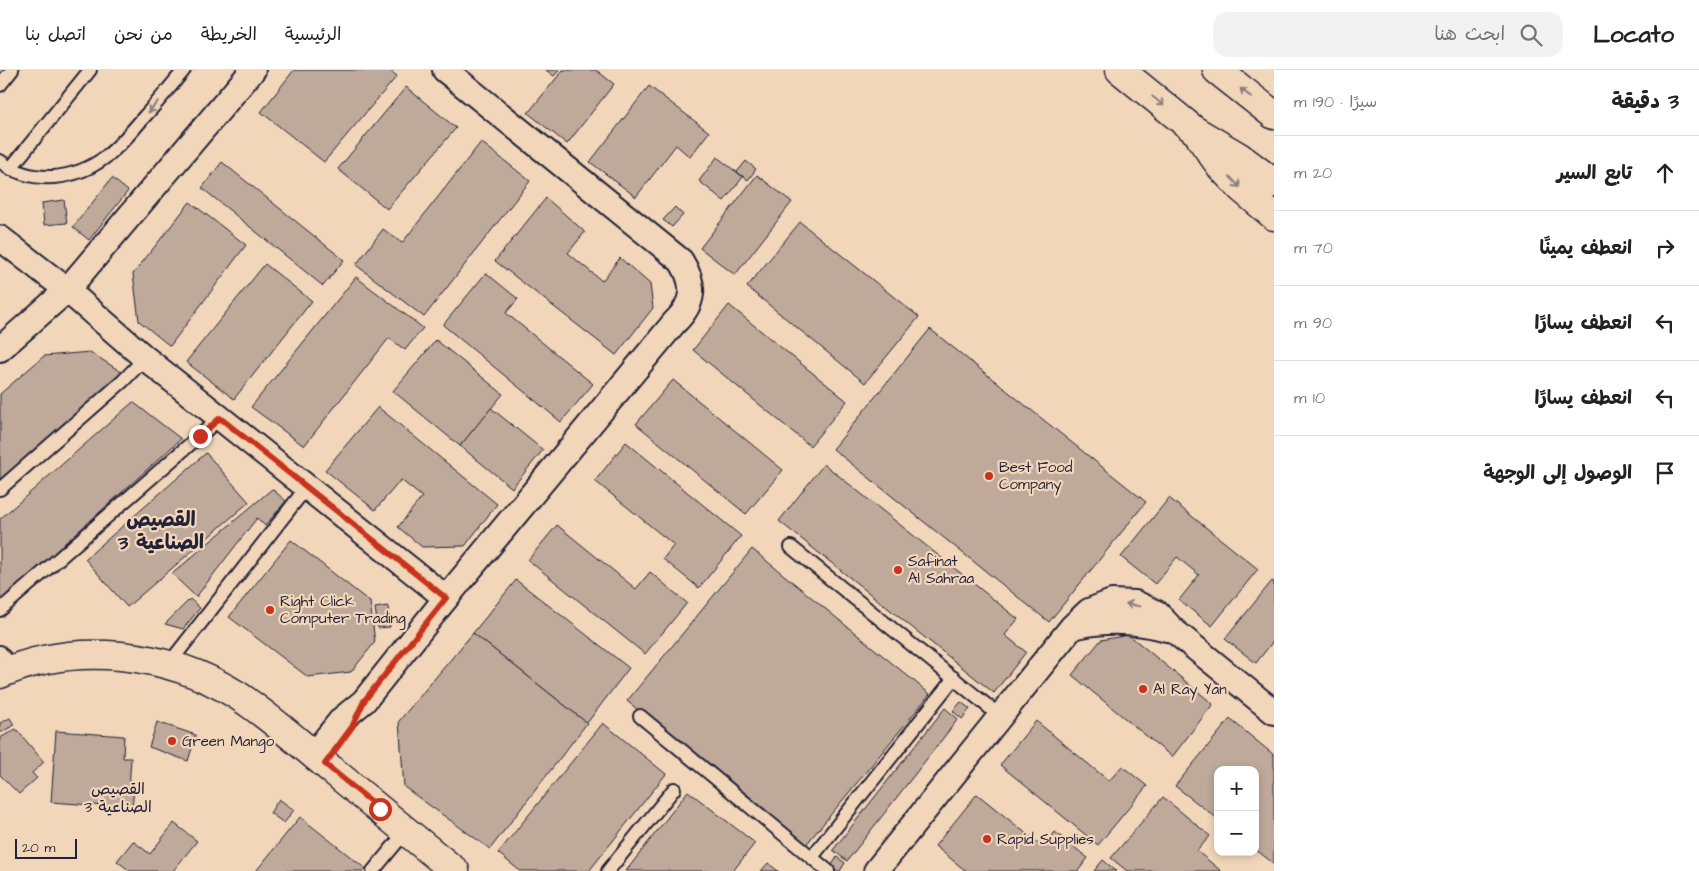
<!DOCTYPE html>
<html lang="ar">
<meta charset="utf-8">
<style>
:root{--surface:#fff;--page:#f2f2f2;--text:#222;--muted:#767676;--line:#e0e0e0}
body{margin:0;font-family:"Architects Daughter","Playpen Sans Arabic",sans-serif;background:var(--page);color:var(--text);direction:rtl}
.controls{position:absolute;right:15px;bottom:15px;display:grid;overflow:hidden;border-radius:10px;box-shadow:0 2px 8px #0003}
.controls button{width:45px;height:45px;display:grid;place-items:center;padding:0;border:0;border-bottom:1px solid var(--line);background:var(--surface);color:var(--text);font:25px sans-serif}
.scale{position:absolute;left:15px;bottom:12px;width:62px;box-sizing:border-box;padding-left:5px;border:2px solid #22223b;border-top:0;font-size:14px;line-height:18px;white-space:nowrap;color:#22223b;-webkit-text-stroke:4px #f2d6b9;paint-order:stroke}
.stop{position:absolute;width:15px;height:15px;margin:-11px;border:4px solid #c8321e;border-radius:50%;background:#fff}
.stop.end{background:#c8321e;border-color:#fff;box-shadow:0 1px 5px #0008}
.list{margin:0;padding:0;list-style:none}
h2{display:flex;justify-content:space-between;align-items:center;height:65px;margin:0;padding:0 20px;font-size:21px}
h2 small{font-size:16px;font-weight:400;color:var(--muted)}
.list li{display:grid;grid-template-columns:32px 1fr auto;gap:15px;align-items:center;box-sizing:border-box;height:75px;padding:0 20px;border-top:1px solid var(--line)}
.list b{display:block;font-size:19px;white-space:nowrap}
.list em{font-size:16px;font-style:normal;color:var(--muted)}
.icon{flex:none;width:28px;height:28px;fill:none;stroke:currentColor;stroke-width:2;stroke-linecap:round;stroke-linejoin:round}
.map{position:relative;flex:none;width:1274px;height:801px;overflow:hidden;direction:ltr}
header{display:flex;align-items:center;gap:30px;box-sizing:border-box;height:70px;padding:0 25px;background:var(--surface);border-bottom:1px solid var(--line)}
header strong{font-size:24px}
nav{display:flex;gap:28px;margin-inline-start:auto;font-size:18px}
.search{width:350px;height:45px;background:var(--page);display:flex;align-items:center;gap:12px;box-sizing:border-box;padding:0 18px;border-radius:15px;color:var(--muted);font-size:19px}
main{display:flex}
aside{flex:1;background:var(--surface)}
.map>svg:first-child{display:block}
</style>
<header>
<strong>Locato</strong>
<div class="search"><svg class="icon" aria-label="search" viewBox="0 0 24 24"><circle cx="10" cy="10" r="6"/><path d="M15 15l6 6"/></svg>ابحث هنا</div>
<nav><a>الرئيسية</a><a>الخريطة</a><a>من نحن</a><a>اتصل بنا</a></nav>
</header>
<main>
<aside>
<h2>3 دقيقة<small>سيرًا · 190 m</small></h2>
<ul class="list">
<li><svg class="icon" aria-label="ahead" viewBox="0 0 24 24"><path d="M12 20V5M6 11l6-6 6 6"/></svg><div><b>تابع السير</b></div><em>20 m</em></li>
<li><svg class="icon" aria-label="right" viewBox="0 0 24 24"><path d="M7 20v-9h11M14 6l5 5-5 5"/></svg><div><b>انعطف يمينًا</b></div><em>70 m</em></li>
<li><svg class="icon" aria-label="left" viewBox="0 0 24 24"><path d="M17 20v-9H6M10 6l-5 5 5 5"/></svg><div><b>انعطف يسارًا</b></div><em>90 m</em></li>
<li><svg class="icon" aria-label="left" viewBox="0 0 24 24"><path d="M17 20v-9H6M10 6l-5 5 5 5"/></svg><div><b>انعطف يسارًا</b></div><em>10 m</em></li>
<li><svg class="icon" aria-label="arrive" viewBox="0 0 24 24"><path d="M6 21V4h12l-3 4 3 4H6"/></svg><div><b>الوصول إلى الوجهة</b></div></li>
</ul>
</aside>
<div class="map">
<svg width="1274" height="801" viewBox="0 0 1274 801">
<rect width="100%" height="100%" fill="#f2d6b9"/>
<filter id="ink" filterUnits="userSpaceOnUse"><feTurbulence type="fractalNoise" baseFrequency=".02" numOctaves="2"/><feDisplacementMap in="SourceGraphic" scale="10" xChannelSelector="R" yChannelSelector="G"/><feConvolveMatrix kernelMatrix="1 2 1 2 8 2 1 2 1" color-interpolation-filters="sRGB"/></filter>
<g filter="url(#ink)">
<g fill="#bea99a" stroke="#22223b">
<path d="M294,0H389L397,6L324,92L261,42Z"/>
<path d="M546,0H559L554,6Z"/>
<path d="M563,0H596L614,14L567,74L528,43Z"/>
<path d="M649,16L709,62L690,87L676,75L636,127L590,92Z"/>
<path d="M406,17L456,58L387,139L338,99Z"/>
<path d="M481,72L530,111L424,247L356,195L383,159L402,173Z"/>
<path d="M717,87L743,107L724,131L699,111Z"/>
<path d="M746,91L756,99L748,110L737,102Z"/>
<path d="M222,92L344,190L323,216L202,118Z"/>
<path d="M757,105L792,132L735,205L700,178Z"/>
<path d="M112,108L128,121L89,170L73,157Z"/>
<path d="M546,128L585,162L568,183L602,211L620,188L650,214L653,238L616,285L495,191Z"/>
<path d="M64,130L67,153L44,155L42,133Z"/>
<path d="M190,132L246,175L170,276L139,251L133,204Z"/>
<path d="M675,137L683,145L672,157L663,150Z"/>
<path d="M800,152L919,247L865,313L747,217Z"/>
<path d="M265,194L312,231L234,329L186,292Z"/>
<path d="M486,203L518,229L506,243L593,314L561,352L443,255Z"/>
<path d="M356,207L423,258L405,280L389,268L304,376L251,337Z"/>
<path d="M729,235L847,331L810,376L693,280Z"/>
<path d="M930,259L1146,432L1049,552L833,379Z"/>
<path d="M436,270L503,324L460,376L393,321Z"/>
<path d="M90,282L123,303L0,411V324L44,286Z"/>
<path d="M673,310L783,400L746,444L636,354Z"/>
<path d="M133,332L181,369L0,532V449Z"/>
<path d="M378,337L497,434L465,476L422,477L398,457L422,427L401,410L375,440L325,400Z"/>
<path d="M491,338L543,380L512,418L460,376Z"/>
<path d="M626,372L741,466L699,518L663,489L674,475L595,411Z"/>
<path d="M206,383L249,432L127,537L85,489Z"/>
<path d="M824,394L1018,549L1005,565L1026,582L994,623L779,451Z"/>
<path d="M272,419L286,431L265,456L257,448L196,527L172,504Z"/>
<path d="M1169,428L1258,499L1212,556L1179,530L1199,505L1177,487L1155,514L1121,487Z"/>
<path d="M557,455L636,519L650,502L687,533L645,584L528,490Z"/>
<path d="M291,470L370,532L375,572L351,602L308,607L229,547Z"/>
<path d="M752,479L930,624L805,776L627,631Z"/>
<path d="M516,510L629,598L587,653L473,563Z"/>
<path d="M1272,511L1274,512V570L1256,593L1225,569Z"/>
<path d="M190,529L200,538L183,559L165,554Z"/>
<path d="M388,536L390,557L378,558L375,538Z"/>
<path d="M473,563L587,653L490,779L404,717L399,651Z"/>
<path d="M1129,565L1213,634L1172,687L1072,605L1101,570Z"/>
<path d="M961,632L970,639L962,649L953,641Z"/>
<path d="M945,638L958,649L847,791L833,780Z"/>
<path d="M10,648L14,655L0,663V653Z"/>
<path d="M1230,649L1274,685V794L1255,779V700H1218V749L1175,716Z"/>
<path d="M1036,651L1109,711L1122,696L1147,716L1098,775L1000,695Z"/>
<path d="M157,652L196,665L188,691L149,677Z"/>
<path d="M603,653L666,704L589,801H520L498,783Z"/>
<path d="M16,659L44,692L32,703L37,708L19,724L0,705V668Z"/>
<path d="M56,661L124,666L123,688H131L129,719L134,720L132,738L51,732Z"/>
<path d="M688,721L755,773L733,801H626Z"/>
<path d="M977,724L1043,777L1055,762L1088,788L1078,801H966L935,776Z"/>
<path d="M1163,727L1210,766L1197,781L1221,801H1127L1111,788Z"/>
<path d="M279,729L294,740L284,753L270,743Z"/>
<path d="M300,747L366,799L364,801H256Z"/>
<path d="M174,753L197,771L173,801H130L117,791L133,771L150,784Z"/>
<path d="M837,787L845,793L840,801H834L830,798Z"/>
<path d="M1103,790L1116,801H1094Z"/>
<path d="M768,793L778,801H761Z"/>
</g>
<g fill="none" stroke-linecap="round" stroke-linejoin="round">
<g stroke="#22223b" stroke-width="16">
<g id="lane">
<path d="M0,15L12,0"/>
<path d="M0,91C16,104 33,108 54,107C97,103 118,78 144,47C158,32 171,16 184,0"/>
<path d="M10,99L90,0"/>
<path d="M0,419L123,311L145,288"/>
<path d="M791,477L1000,646"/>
<path d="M0,540L220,348"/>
<path d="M0,582L14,598"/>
<path d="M168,595L306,418"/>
<path d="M640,646L828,801"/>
<path d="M812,787L954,608"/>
<path d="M373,801L406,761"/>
<path d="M608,801L674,719"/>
</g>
</g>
<g stroke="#22223b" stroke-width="28">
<g id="street">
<path d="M0,168L67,220L145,288L446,528"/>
<path d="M0,279L67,220L253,0"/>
<path d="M1076,556C1108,549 1136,550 1167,559"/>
<path d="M313,685L342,649L364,631L446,528L674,253C695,233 696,215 681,191L445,0"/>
<path d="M876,801L1072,557L1089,541L1112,532L1135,533L1157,543L1173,560L1274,642"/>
</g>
</g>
<g stroke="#22223b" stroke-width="31">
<path id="secondary" d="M0,604C75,571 168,582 237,625C271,647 301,675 332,700C373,734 414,768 455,801"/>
</g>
<g stroke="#22223b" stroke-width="31">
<g id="highway">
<path d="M1120,0L1194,60L1238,86L1274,113"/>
<path d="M1217,0L1274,45"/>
<path d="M1201,69L1221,97L1241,118L1274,146"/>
</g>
</g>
<use href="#lane" stroke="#f2d6b9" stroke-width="12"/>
<use href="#street" stroke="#f2d6b9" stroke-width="24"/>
<use href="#secondary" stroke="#f2d6b9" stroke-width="28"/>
<use href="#highway" stroke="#f2d6b9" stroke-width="28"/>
</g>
<defs><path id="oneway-shaft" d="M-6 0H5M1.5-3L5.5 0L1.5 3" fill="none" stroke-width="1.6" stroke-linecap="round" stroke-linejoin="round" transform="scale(1.25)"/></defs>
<g stroke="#8a7c7a">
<use href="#oneway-shaft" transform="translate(1246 23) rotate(-142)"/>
<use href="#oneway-shaft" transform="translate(1158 31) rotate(39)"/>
<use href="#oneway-shaft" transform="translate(153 37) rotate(130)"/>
<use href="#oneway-shaft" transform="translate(1235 112) rotate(47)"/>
<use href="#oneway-shaft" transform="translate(1133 535) rotate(-168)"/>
</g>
</g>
<g fill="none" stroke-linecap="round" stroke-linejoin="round" filter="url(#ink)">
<path stroke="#c8321e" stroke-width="6" d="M200,366L220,348L446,528L364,631L352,657L325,694L380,739"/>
</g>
<g fill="#c8321e" stroke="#f2d6b9" stroke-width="2">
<circle cx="989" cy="406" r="5"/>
<circle cx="898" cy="500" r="5"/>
<circle cx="270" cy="540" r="5"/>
<circle cx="1143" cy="619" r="5"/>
<circle cx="172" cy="671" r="5"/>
<circle cx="987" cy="769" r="5"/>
</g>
<g text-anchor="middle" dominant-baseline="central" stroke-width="4.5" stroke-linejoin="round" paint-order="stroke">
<g font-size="15" fill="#22223b" stroke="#f2d6b9" text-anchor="start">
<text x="999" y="397">Best Food<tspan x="999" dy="17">Company</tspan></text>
<text x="908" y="491">Safinat<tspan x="908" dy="17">Al Sahraa</tspan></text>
<text x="280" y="531">Right Click<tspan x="280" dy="17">Computer Trading</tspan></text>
<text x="1153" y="619">Al Ray Yan</text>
<text x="182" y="671">Green Mango</text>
<text x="997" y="769">Rapid Supplies</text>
</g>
<g font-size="16" fill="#22223b" stroke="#f2d6b9">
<text x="118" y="719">القصيص<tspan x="118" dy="18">الصناعية 3</tspan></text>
</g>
<g font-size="20" font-weight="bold" fill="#22223b" stroke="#f2d6b9">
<text x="161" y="450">القصيص<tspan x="161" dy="23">الصناعية 3</tspan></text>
</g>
</g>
</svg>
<div class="controls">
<button>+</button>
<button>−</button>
</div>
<div class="scale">20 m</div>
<div class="stop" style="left:380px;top:739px"></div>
<div class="stop end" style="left:200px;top:366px"></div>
</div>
</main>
